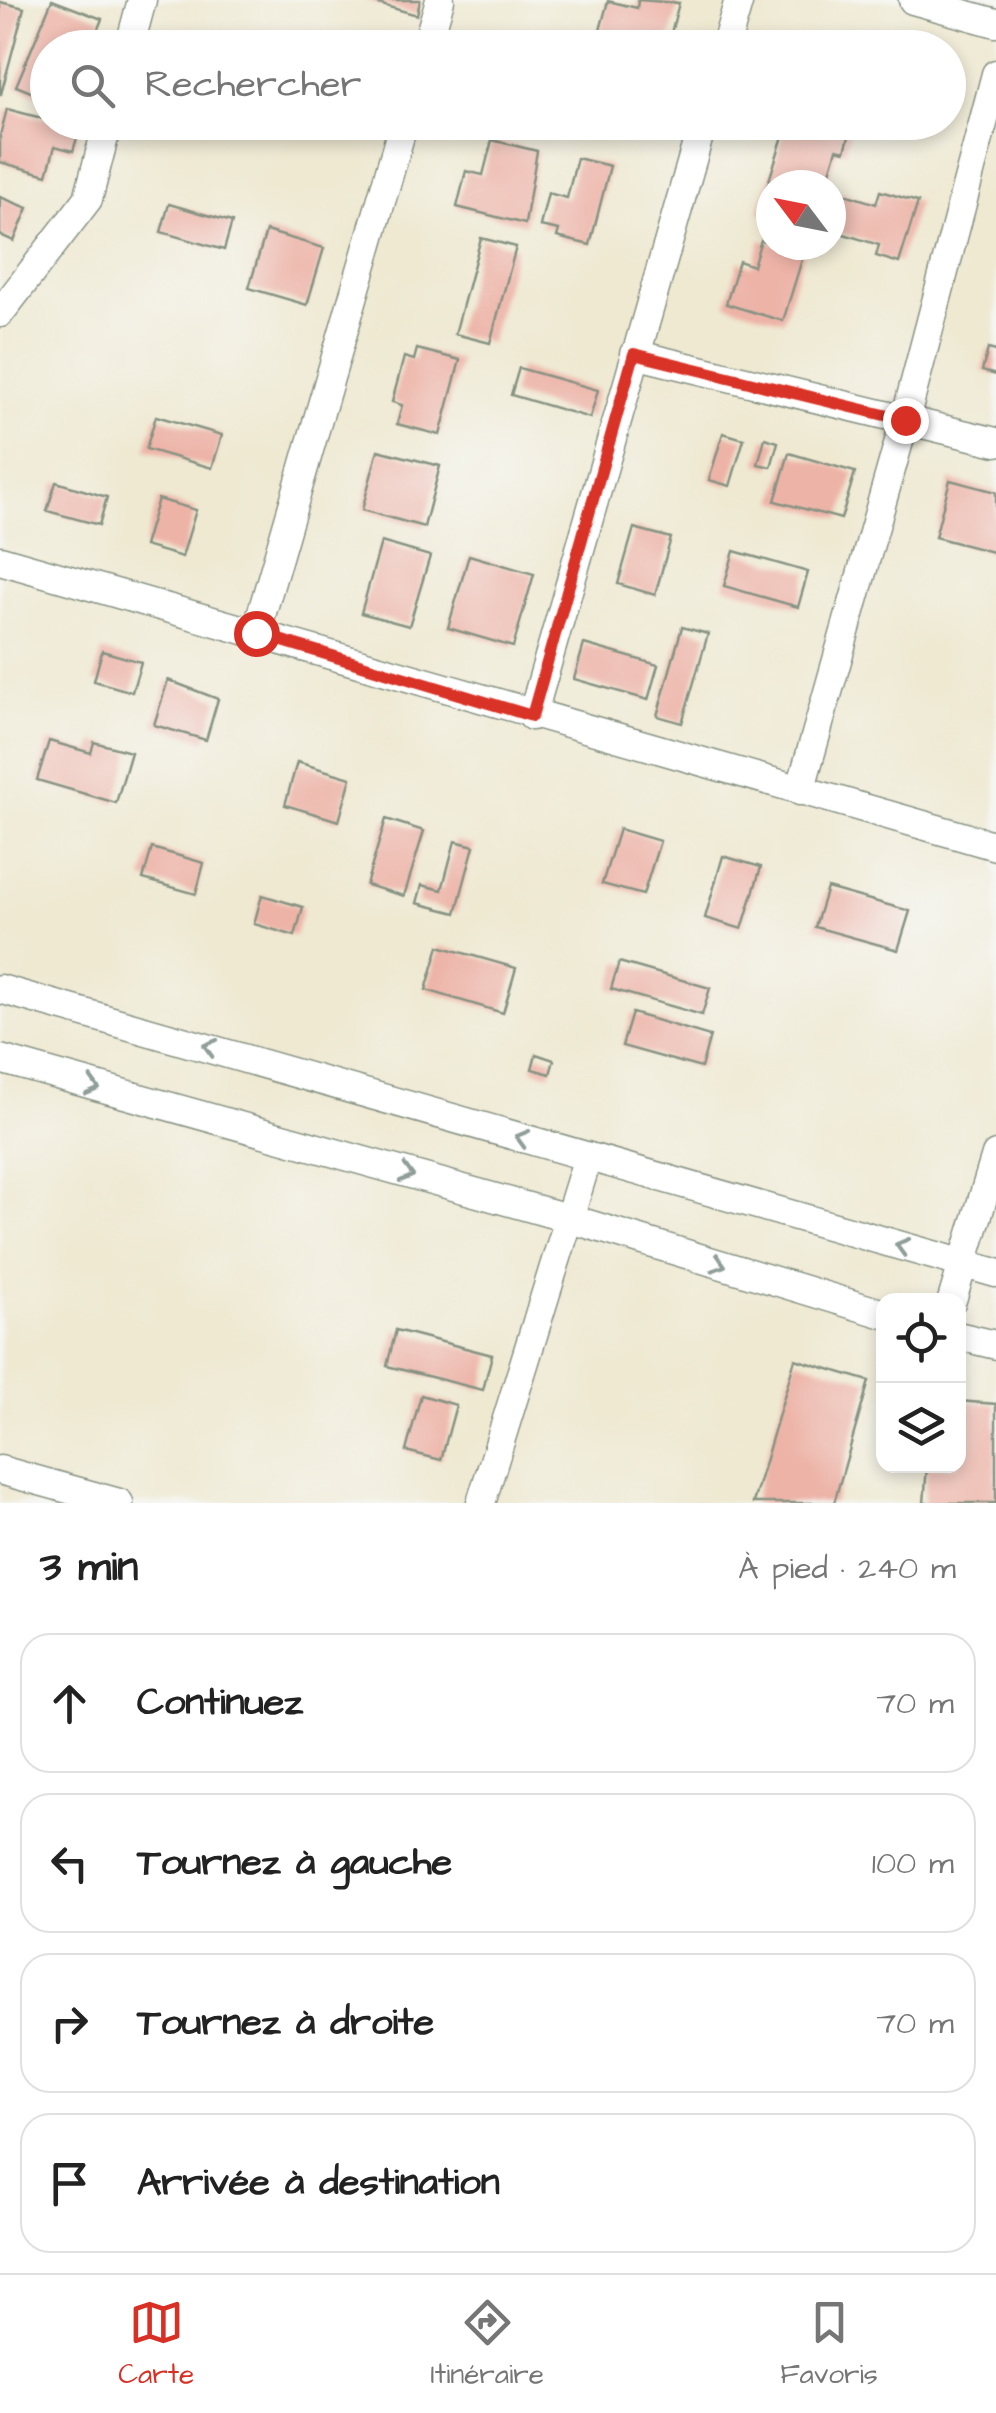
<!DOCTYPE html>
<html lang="fr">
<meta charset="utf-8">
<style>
:root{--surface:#fff;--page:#f6f6f6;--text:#222;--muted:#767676;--line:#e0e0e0;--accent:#d93025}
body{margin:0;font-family:"Architects Daughter",sans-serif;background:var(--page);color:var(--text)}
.controls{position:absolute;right:30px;bottom:30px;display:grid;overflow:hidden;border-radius:20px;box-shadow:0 5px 15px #0003}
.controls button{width:90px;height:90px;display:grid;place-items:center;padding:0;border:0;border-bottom:2px solid var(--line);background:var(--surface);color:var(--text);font:50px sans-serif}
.compass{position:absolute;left:756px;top:170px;width:90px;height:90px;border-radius:50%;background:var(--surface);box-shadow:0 5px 15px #0003;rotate:302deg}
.stop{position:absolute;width:30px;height:30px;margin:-22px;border:8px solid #d93025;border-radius:50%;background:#fff}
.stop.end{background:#d93025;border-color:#fff;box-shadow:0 2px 10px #0008}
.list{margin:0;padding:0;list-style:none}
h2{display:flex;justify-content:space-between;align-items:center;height:130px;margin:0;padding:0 40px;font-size:42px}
h2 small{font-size:32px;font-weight:400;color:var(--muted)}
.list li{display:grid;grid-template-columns:65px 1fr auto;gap:30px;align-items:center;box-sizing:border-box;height:140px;margin:0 20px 20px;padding:0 20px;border:2px solid var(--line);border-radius:30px}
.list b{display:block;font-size:38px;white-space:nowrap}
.list em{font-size:32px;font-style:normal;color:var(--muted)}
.icon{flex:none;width:55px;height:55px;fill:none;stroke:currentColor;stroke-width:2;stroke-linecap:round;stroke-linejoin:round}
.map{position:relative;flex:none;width:996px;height:1503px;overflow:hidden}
.search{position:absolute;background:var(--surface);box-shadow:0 5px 15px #0003;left:30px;right:30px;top:30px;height:110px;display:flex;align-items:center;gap:25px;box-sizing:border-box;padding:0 35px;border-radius:55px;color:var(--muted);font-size:38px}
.sheet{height:770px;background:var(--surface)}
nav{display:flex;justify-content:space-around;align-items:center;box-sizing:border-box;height:140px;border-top:2px solid var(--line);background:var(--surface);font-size:28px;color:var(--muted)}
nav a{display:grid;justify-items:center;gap:5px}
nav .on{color:var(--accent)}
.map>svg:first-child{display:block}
</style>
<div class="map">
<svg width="996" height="1503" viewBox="0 0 996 1503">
<rect width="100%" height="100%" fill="#f6f6f2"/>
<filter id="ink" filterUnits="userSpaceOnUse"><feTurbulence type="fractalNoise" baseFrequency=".01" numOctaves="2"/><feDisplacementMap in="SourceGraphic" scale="20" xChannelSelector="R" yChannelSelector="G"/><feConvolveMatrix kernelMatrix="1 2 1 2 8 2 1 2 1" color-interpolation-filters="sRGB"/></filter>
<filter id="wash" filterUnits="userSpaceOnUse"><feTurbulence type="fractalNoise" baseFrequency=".0048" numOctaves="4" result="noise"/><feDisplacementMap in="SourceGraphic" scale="40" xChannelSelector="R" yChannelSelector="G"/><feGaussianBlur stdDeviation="2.25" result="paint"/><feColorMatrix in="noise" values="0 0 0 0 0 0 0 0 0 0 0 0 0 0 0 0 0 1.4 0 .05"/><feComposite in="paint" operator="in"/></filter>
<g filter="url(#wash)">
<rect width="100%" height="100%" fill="#efe9d2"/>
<g id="blocks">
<g fill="#edb3a7">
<path d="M52,0L102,19L90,48H48V99L16,86Z"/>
<path d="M364,0H420L417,15Z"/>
<path d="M638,0L679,3L667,48L596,45L608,1L637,8Z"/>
<path d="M0,2L24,8L1,94H0Z"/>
<path d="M7,109L80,128L73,151L55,146L47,175L0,162V136Z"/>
<path d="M754,122H814L850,133L845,151L837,149L826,185H771V215L759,212L784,133Z"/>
<path d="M492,140L537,151L525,224L457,207L466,171L483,175Z"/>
<path d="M577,158L610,166L590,245L557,237L559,230L540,226L548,193L567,198Z"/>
<path d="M880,191L918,202L899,263L876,256L879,245L831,230L839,192L876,204Z"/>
<path d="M0,197L28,208L14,241L0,235Z"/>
<path d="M169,204L232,222L224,250L161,232Z"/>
<path d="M266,231L324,248L307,305L249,288Z"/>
<path d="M481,238L516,247L490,343L455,334Z"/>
<path d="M761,240L804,253L783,321L726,304L739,261L753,266Z"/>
<path d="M417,349L460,360L440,435L397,424L402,405L392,402L404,357L414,360Z"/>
<path d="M988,349L996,351V375L982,371Z"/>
<path d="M519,368L598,390L590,418L511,395Z"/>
<path d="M156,416L222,435L212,468L146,449Z"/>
<path d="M723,433L744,439L730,486L709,480Z"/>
<path d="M765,438L778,442L771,467L758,464Z"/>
<path d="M378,450L440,466L424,527L362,510Z"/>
<path d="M789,453L855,472L841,519L775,501Z"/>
<path d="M950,480L996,492V553L935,537Z"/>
<path d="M56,482L107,497L99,525L47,511Z"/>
<path d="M158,499L196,510L182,557L144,546Z"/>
<path d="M634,528L671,538L655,595L618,584Z"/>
<path d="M381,542L430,556L409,626L361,613Z"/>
<path d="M734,551L808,572L798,607L724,586Z"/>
<path d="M469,555L534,574L513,647L448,628Z"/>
<path d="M682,627L708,634L682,723L657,716Z"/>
<path d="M584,644L658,665L648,700L574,679Z"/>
<path d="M102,651L141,662L132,692L94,681Z"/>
<path d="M168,680L218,699L206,740L154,725Z"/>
<path d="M49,741L91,753L94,742L131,752L116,803L37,780Z"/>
<path d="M297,762L351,778L339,821L285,805Z"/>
<path d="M386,819L424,831L404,896L366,885Z"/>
<path d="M619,829L660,841L643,895L602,884Z"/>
<path d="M455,841L474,846L456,913L417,903L422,885L442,890Z"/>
<path d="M152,848L204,863L196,894L143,879Z"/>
<path d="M723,856L761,867L742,929L705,918Z"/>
<path d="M827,888L910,911L898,950L815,927Z"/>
<path d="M262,895L303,907L295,936L254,924Z"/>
<path d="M439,946L516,968L503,1013L426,990Z"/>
<path d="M619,962L710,988L702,1015L611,989Z"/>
<path d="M632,1013L710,1036L701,1068L622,1046Z"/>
<path d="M536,1054L554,1060L550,1074L532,1069Z"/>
<path d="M396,1330L492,1355L483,1390L387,1366Z"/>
<path d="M795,1359L869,1381L834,1503H753Z"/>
<path d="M421,1395L456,1405L441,1460L406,1451Z"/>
<path d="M958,1401L996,1404V1503H924L927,1466H958Z"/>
</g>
</g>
</g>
<g filter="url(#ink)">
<use href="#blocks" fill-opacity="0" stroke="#879383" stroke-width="2.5"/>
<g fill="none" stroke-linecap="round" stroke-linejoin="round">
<g stroke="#879383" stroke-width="31">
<g id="street">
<path d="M913,0L996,23"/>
<path d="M129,48L142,0"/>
<path d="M426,48L440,0"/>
<path d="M725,48L739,0"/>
<path d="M0,313L88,199L108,122"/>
<path d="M634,354L996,442"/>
<path d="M0,560L996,846"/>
<path d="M256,633L404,122"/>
<path d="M532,716L703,122"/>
<path d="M800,791L905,420L996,74"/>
<path d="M0,989L996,1273"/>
<path d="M0,1059L571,1219L884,1314"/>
<path d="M952,1300L996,1155"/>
<path d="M958,1336L996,1345"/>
<path d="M0,1470L119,1503"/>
<path d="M481,1503L588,1157"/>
</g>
</g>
<use href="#street" stroke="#fff" stroke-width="28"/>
</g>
<defs><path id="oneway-chevron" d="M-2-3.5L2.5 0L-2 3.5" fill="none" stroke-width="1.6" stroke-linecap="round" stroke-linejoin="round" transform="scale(2.5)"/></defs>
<g stroke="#8f9e9a">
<use href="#oneway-chevron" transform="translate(210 1047) rotate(-164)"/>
<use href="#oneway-chevron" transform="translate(93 1087) rotate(16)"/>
<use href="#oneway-chevron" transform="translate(522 1138) rotate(-164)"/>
<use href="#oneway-chevron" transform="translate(407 1174) rotate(16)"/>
<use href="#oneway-chevron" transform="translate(902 1246) rotate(-164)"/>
<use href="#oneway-chevron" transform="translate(719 1264) rotate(17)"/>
</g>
</g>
<g fill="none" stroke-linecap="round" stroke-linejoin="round" filter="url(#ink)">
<path stroke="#d93025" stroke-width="12" d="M256,633L532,716L634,354L905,420"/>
</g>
</svg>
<div class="controls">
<button><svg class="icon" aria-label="locate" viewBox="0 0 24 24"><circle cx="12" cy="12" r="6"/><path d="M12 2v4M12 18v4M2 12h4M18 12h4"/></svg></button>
<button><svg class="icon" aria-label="layers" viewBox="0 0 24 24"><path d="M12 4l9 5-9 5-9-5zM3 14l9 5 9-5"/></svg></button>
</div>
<svg class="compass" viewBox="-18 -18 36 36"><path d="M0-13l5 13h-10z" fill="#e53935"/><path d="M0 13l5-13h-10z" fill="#767676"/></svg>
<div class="stop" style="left:256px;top:633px"></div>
<div class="stop end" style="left:905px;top:420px"></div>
<div class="search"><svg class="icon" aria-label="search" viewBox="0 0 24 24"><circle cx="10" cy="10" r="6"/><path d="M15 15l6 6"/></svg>Rechercher</div>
</div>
<section class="sheet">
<h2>3 min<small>À pied · 240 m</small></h2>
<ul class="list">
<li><svg class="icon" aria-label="ahead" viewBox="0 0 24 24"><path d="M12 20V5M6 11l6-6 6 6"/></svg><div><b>Continuez</b></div><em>70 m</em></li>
<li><svg class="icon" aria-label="left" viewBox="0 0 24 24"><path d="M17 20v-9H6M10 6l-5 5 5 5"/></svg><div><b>Tournez à gauche</b></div><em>100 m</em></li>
<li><svg class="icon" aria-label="right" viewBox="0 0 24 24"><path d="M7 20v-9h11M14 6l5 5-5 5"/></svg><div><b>Tournez à droite</b></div><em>70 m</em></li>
<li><svg class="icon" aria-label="arrive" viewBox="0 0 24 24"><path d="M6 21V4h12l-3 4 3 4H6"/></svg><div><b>Arrivée à destination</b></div></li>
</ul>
</section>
<nav>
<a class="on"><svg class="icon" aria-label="map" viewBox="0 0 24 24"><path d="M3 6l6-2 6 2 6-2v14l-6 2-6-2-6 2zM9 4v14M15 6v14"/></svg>Carte</a>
<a><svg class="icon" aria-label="directions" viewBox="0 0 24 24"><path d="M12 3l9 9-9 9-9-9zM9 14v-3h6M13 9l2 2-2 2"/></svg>Itinéraire</a>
<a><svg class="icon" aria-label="saved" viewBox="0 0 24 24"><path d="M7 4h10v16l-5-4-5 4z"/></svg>Favoris</a>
</nav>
